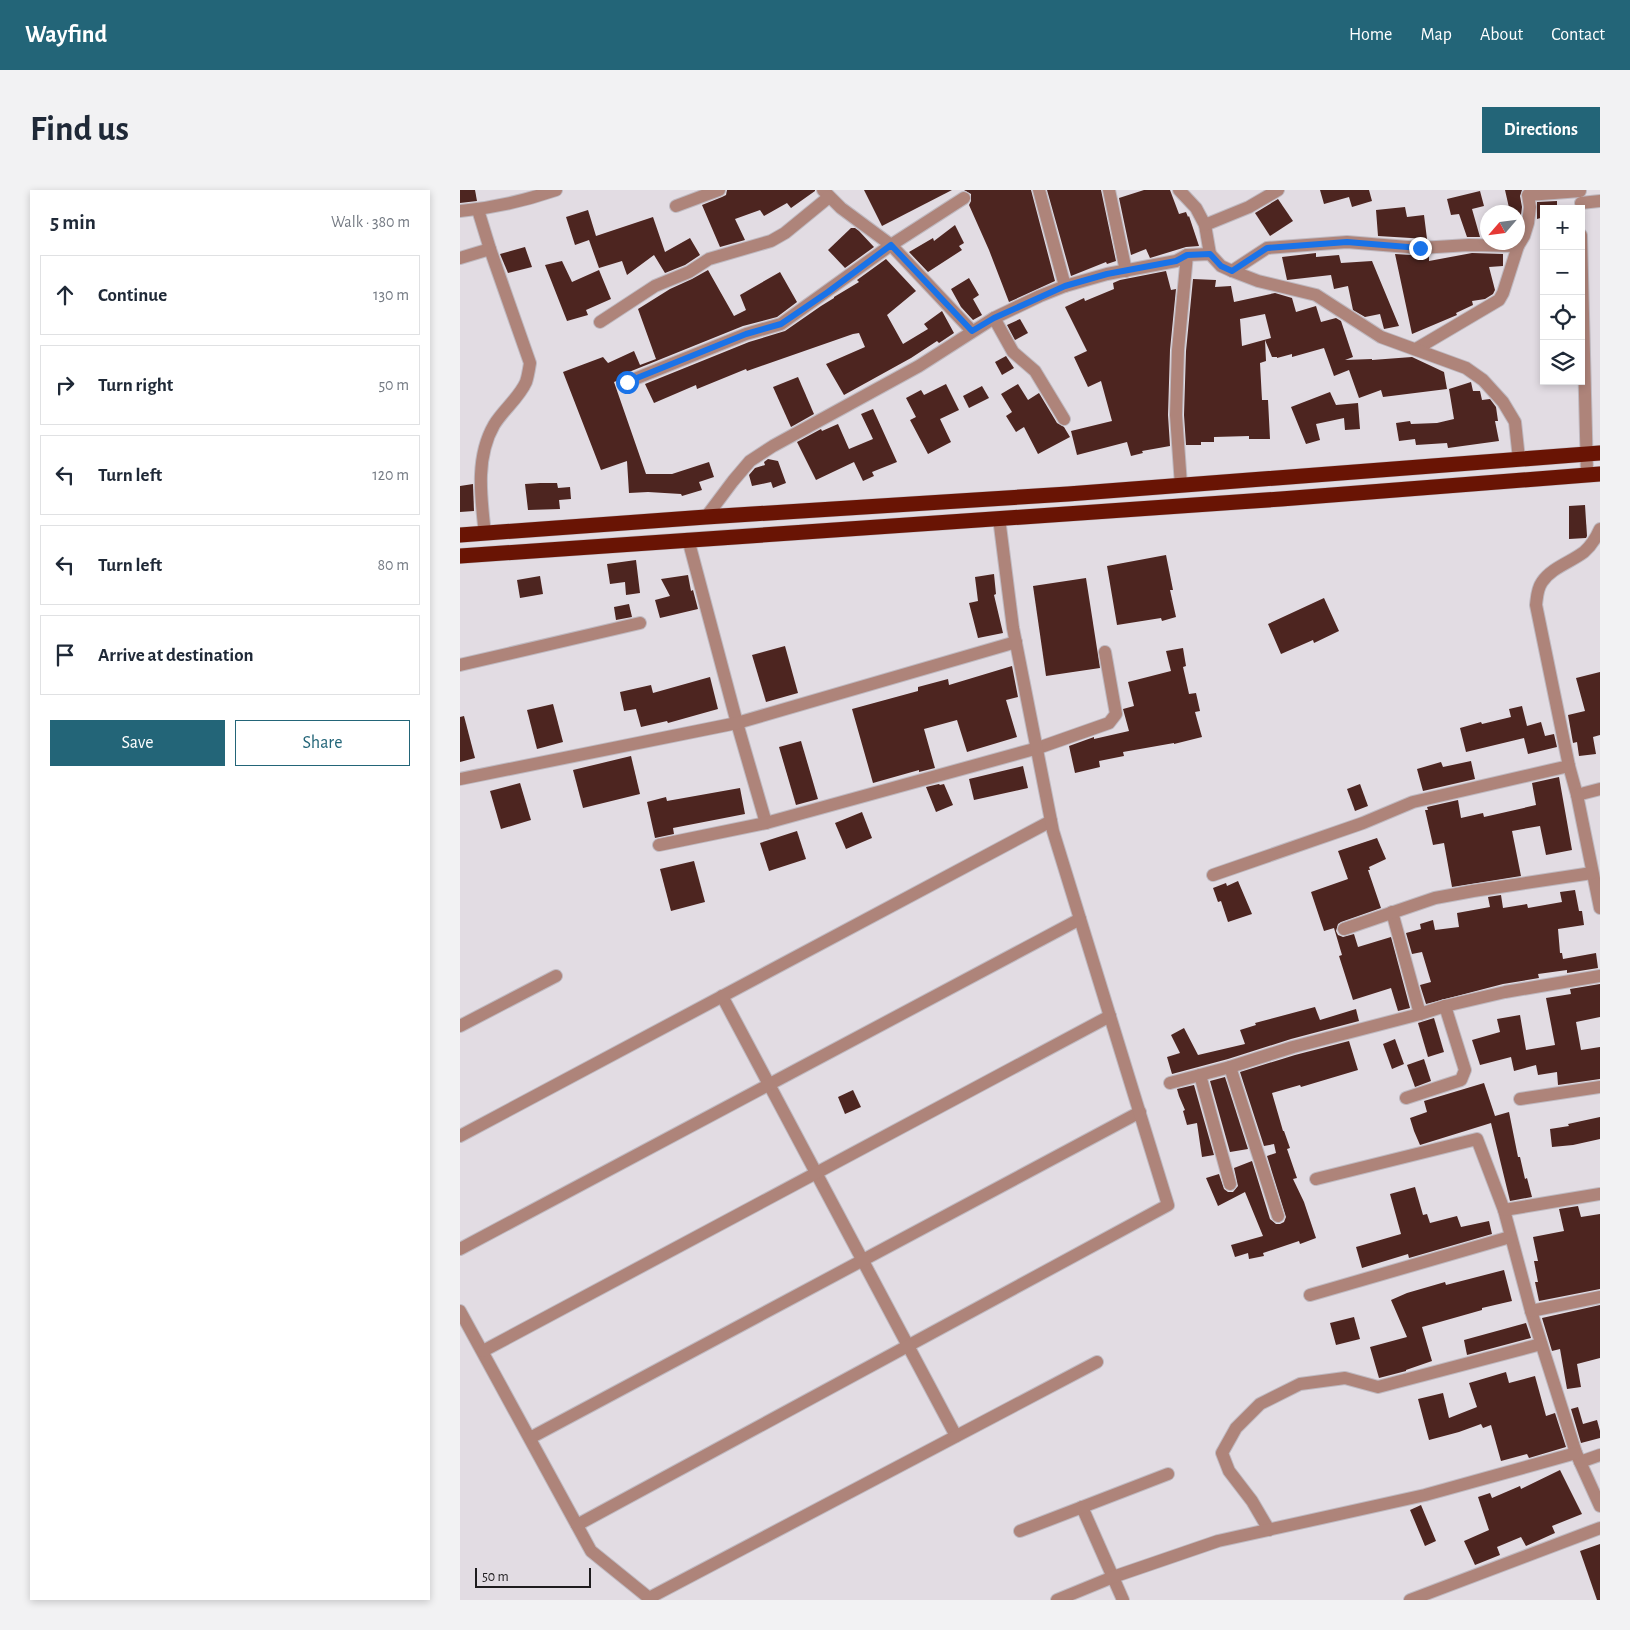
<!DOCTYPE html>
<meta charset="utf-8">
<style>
:root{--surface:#fff;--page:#f2f2f3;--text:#1f2937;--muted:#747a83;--line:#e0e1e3;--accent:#236578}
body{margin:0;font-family:"Alegreya Sans",sans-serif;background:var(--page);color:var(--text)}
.controls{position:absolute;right:15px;top:15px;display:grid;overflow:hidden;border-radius:0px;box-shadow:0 2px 8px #0003}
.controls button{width:45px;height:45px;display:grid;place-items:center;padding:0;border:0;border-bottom:1px solid var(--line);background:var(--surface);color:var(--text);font:25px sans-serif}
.compass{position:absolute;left:1020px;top:15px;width:45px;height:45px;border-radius:50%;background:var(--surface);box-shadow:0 2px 8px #0003;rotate:242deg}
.scale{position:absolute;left:15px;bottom:12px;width:116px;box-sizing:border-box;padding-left:5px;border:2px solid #1e1c1e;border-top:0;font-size:14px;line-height:18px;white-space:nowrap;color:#1e1c1e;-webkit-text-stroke:4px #e2dce3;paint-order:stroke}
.stop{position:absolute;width:15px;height:15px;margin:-11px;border:4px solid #1a73e8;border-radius:50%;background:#fff}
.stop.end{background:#1a73e8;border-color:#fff;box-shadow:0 1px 5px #0008}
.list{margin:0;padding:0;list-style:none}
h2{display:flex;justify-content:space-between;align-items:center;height:65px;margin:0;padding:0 20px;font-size:21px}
h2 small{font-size:16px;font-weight:400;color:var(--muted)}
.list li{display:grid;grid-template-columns:32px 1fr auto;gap:15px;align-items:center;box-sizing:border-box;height:80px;margin:0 10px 10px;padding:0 10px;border:1px solid var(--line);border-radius:0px}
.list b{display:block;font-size:19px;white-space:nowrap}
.list em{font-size:16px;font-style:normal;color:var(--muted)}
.actions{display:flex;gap:10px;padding:15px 20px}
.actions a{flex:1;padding:11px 0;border:1px solid var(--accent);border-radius:0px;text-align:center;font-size:18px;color:var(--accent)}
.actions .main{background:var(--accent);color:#fff}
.icon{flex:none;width:28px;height:28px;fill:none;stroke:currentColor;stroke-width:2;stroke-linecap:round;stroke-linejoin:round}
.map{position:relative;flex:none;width:1140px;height:1410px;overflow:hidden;border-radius:0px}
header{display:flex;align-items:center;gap:30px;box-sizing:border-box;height:70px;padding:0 25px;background:var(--accent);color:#fff}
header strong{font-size:24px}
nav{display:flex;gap:28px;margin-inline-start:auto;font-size:18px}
.intro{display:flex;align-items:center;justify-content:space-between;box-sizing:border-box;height:120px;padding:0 30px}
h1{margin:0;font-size:35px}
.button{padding:12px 22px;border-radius:0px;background:var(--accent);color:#fff;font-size:18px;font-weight:700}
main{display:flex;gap:30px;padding:0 30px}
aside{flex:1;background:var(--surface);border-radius:0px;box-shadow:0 2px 8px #0003}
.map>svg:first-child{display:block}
</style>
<header>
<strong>Wayfind</strong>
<nav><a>Home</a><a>Map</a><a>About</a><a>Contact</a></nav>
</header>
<div class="intro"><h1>Find us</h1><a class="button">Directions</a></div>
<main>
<aside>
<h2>5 min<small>Walk · 380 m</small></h2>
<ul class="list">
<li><svg class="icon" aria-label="ahead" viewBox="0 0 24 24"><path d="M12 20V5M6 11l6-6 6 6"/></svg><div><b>Continue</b></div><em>130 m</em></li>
<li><svg class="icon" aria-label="right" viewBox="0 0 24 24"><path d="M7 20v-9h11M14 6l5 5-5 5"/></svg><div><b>Turn right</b></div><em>50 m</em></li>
<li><svg class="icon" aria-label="left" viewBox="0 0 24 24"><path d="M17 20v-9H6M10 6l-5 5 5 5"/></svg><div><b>Turn left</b></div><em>120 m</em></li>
<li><svg class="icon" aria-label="left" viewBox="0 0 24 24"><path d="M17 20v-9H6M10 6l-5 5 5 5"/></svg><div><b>Turn left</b></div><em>80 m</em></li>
<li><svg class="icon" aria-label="arrive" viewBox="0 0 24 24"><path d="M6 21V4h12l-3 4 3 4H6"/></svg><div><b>Arrive at destination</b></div></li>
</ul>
<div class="actions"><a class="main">Save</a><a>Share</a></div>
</aside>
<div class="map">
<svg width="1140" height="1410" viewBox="0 0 1140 1410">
<rect width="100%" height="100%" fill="#e2dce3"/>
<g fill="#4d2520" fill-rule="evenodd">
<path d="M0,0H15L17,11L0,13Z"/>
<path d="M267,0H355V1L331,18L327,13L304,26L300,20L275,29L285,50L260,57L242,15L262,7L266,5Z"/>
<path d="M404,0H492L422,36Z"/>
<path d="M504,0H571L595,91L549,112L529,60L509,15L511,11V4Z"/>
<path d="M587,0H641L656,71L647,74L646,72L611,86Z"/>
<path d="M684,0H710L719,24L726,22L728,27L729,26L739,56L726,57L690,68L686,59L671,65L659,8Z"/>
<path d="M860,0H909L912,11L892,17L889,7L864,14Z"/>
<path d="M1045,0H1062L1060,6L1062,17L1060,33H1058V22H1050Z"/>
<path d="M1020,1L1024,16L1012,19L1020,47H1007L999,24L991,25L987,9Z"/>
<path d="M818,9L833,31L810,46L795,23Z"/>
<path d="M1097,11V19H1084V27L1077,29V12Z"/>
<path d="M945,17L947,27L964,25L967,49L918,46L916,20Z"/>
<path d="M128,20L136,46L193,27L205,62L230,48L240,65L225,75L205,83L194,65L167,85L162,71L139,78L129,50L115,55L106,27Z"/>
<path d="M495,35L504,53L499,56L502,60L468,82L449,62L473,48L474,51Z"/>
<path d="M391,38H395L399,41L414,57L385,78L368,60Z"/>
<path d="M65,57L72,77L48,83L40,64Z"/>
<path d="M856,63V67L879,65L881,73L912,71L939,136L924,139L920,124L905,127L893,120L888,96L874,99L871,85L827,90L822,67Z"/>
<path d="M1012,63L1043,64V76L1029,77L1035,100L1033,104L1025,109L1012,111L1013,115L996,123L997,125L952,144L935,64L969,66V71Z"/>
<path d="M426,69L456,101L427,125L443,154L468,139L464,134L482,121L494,143L479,153L477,151L451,168L384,205L366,174L405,157L399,143L393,144L287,181L286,179L237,199L236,195L194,213L185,194L289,152L325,141L361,116L374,108V107L399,92L397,90Z"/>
<path d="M102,71L112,92L139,80L151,109L126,120L128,125L107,131L85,75Z"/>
<path d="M248,80L274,126L286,120L280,105L320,82L337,112L317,127L283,136L164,184L159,190L154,192L186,284H212L249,272L254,287L239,292L242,300L222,306L221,304L188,302L169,303L167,271L141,280L103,182L143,167L148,173L174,161L180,175L196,169L178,119L210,99L232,89Z"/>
<path d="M706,81L711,100L716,99L710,160L708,225L710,256L682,261L683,263L671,266L667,252L617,265L611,241L652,231L641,191L628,197L614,167L627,161L605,117L624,108L625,111L654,99L653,93L660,90Z"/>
<path d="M509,88L519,105L513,109L522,125L513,130L501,117L491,99Z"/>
<path d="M733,89L756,90L755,97L771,96L774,112L815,103L832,108L836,122L856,116L861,132L876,128L881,131L893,167L885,170L912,169V170L952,167L984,182L987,199L923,207L921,200L899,208L889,180L874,186L864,158L832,167V164L817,168V167H812L805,150L806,171L800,173L802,210H808L810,249H789V246L754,247V252H741V255H726L724,225L726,161ZM805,124L811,148L782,156L780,129Z"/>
<path d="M560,129L568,143L555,150L547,135Z"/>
<path d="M546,166L554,178L542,185L535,172Z"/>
<path d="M338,187L354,224L331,237L313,197Z"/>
<path d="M1011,192L1013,201H1020L1022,210L1030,209L1036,217L1038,231H1035L1039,251L988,258L987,253L956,255L955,249L939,251L936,233L950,231L951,234L977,233L994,229L989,199Z"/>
<path d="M486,194L499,220L480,229L491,252L468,264L450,230L456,227L446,208L461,200L464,205Z"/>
<path d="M558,194L568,210L579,203L597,233L604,237L610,247L578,264L564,237L556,242L546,226L552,222L541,204Z"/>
<path d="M522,196L529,208L509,218L503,206Z"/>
<path d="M870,202L876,215L898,213L900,239L885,240L884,228L856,234L860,250L846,254L831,217Z"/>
<path d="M413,219L437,272L412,282L414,286L403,291L394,272L356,290L337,252L361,239L362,241L378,234L389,259L413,249L401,224Z"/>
<path d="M308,269L318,271L326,293L313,298L311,292L292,296L289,285L295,278L305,275L304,272Z"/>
<path d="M80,293H97L98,298L110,297L111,309L99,310L100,319L68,320L65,294Z"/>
<path d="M13,294L14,321L0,322V296Z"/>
<path d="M1125,315L1127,346L1126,348L1109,349V316Z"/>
<path d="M706,365L713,400H710L716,427L702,431L701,428L657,435L647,376Z"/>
<path d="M176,370L180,403L166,405L165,392L150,394L147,374Z"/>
<path d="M534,384L536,404L534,405L543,443L518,448L509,413L518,411L515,387Z"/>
<path d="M228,385L231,401L233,400L238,419L200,428L195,410L210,406L201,389Z"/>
<path d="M80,386L83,404L60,408L57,390Z"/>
<path d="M626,388L640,478L586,486L573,396Z"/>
<path d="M864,408L879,441L854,453L853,450L821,464L808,434Z"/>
<path d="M169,414L172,427L156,430L154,417Z"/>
<path d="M325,456L338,503L306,512L292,465Z"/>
<path d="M723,458L726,476L723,477L729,504L736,503L740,521L735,522L742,547L714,554V553L663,562L664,566L639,571L640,577L615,583L609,556L634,547V549L669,541L663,519L674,516L668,492L711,481L706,461Z"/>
<path d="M552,476L558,507L546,510L557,547L507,562L497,530L464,539L475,578L459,582V580L413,593L392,519L458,501V497L488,489L489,495Z"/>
<path d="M1140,482V545L1133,547L1136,564L1119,566L1117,552L1113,553L1108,525L1125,521L1116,488Z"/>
<path d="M250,487L258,519L208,533L207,531L181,537L176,519L164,521L160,502L191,495L193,503Z"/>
<path d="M93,514L103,552L77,559L67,520Z"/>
<path d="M1062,516L1067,536L1081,532L1085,546L1094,544L1097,557L1068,564L1064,548L1006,562L1000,538L1021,532L1022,534L1051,527L1049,519Z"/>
<path d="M4,526L15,568L0,572V527Z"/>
<path d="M341,551L358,609L336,615L319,557Z"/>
<path d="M171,566L180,604L123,618L113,580Z"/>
<path d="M1011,571L1015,589L963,601L957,579L981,572L983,577Z"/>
<path d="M563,576L568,598L514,610L509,589Z"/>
<path d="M1099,587L1112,660L1086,665L1080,636L1052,641L1061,686L992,697L984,653L973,655L965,620H968L967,617L998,610L1001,628L1023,623L1024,627L1055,620L1076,615L1072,593Z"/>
<path d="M60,593L71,630L41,639L30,601Z"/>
<path d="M479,594L480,595L484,594L493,615L476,622L466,597Z"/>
<path d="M900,594L908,616L895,621L887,599Z"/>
<path d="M280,598L285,624L213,638L214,644L195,648L187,612L206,607L207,611Z"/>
<path d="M402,622L412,648L386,659L375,633Z"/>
<path d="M337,641L346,669L309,681L300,653Z"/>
<path d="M917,648L926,669L909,677L910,680H908L921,718L881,732L878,734L876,741L878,745L883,747L894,744L898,757L931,747L950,818L938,821L931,798L893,810L879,766L882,765L874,738L864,741L851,702L888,689L878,661Z"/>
<path d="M234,671L245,712L211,721L200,679Z"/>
<path d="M778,691L792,724L768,732L761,711L758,712L753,698L766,693L767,696Z"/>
<path d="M1115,700L1119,721H1122L1124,735L1098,739L1100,763H1102L1103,769L1136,763L1138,778L1107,783V780L1078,784L1079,788L1043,794L966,814L960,795L971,792L962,762L952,764L946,743L961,739L960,734L973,730L975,740L999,737L997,723L1030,717L1028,707L1041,705L1043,718L1067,714L1068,718L1102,712L1100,702Z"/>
<path d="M1140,794V827L1116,832L1121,860L1140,857V889L1098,895L1097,882L1078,885L1076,875L1054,881L1051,867L1020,875L1012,850L1040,842L1037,829L1060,825L1066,860L1095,855L1086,808L1111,804L1110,799Z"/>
<path d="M855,817L860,830L896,819L899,831L831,849L768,869L712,884L707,867L720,863L711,845L724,838L738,865L785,854L780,840L796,835L795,833Z"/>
<path d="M974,828L984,862L968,867L958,833Z"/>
<path d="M935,849L944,874L932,879L923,854Z"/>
<path d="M889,851L898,880L841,897L840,895L812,903L823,941H824L830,958L827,959L837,988L833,989L844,1012L856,1048L840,1054L839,1051L803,1063L804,1066L789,1069L788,1063L775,1067L771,1055L803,1046L785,1002L758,1016L746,988L759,984L764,999L768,1002H773L778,996L774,978L792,971L810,1029L816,1034H820L824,1032L826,1027L807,966L816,963L814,954L804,956L780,882L835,865Z"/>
<path d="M964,869L971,891L955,897L947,875Z"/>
<path d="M765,887L788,959L770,962L750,891Z"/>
<path d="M1024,893L1035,926L1049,922L1058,967H1060L1065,989L1067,988L1072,1007L1050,1011L1031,933L960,955L954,941L950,928L967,922L964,911Z"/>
<path d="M734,895L754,965L742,967L737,933L727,935L723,921L725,920L719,906L717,899Z"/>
<path d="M393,900L401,917L385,924L378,907Z"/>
<path d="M1140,927V949L1113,955L1092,957L1090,939L1109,936L1108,934Z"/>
<path d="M955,997L963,1025L967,1024L970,1033L997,1026L1001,1037L1029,1031L1032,1044L949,1068L948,1064L902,1078L896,1057L941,1044L930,1004Z"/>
<path d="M1118,1016L1121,1027L1140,1024V1099L1079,1111L1075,1092H1078L1074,1071H1078L1073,1047L1104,1041L1099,1019Z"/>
<path d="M1044,1080L1052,1111L1022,1118V1120L962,1137L972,1171L946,1180V1181L919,1188L910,1157L947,1147L931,1110L947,1103L985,1092L986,1095Z"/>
<path d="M1140,1115V1168L1117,1174L1121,1197L1107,1199L1100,1159L1092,1161L1082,1128Z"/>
<path d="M894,1127L900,1149L876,1155L870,1133Z"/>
<path d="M1066,1133L1071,1148L1007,1165L1004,1150Z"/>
<path d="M1046,1182L1049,1193L1075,1186L1086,1226L1095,1223L1106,1257L1069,1268L1067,1264L1041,1271L1031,1235L1023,1238L1021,1234L999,1242L969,1250L958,1209L983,1203L989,1228L1017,1217L1009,1193Z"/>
<path d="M1118,1217L1123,1234L1137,1230L1140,1241V1248L1121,1253L1111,1219Z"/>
<path d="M1100,1280L1122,1324L1092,1336L1095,1343L1066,1356L1061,1347L1037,1357L1040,1365L1015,1375L1004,1351L1029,1340L1018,1307L1030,1303L1032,1308L1060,1296L1061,1299Z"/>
<path d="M961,1315L976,1351L965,1356L950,1320Z"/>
<path d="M1140,1354V1410H1137L1120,1361Z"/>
</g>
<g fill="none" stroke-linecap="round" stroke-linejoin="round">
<g stroke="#bfb9c0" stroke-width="14">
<g id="minor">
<path d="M363,0L381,18L431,55L512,141"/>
<path d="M579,0L605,96"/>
<path d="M649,0L666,81"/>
<path d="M719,0L736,18L745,35L750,64"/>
<path d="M1121,13L1140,11"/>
<path d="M216,16L259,0"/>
<path d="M18,20L30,59L70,173C69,179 68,186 66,192C59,208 43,220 34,235C15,268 21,308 25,344"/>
<path d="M0,21C33,18 64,11 96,0"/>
<path d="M745,35L789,17L818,0"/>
<path d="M1121,45L1127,284"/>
<path d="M0,68L30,59"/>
<path d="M772,81L807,58L887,52L960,58L1009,55L1058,56"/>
<path d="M534,128L553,162L575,181L604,229"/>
<path d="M140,132L195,96L229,82L249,69L311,51L325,43L369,7"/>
<path d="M956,159L1039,110L1043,103L1058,56L1064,46L1068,33L1070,17L1068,5L1120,1"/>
<path d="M167,192L286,144L321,134L431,55L504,8"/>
<path d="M721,295L716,225L718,160L727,65"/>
<path d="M246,327L273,291L290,271L313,256L459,176L534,128L580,106L605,96L647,84L716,71L727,65L750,64L761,76L772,81L798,91L856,105L921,147L1006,178L1023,190L1043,212L1055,232L1059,269"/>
<path d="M1140,339C1136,348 1131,356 1124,362C1111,372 1091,378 1082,392C1077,399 1077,407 1076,415L1109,576L1117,605L1140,718"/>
<path d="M228,349L277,533L306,633"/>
<path d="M0,475L180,433"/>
<path d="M0,589L277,533L556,452"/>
<path d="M1117,605L1140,599"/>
<path d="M199,655L306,633L578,558L649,533L656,524L645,462"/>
<path d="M753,685L903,633L953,612L1109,576"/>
<path d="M932,722L960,824"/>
<path d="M884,739L975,708L1013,701L1132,683"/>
<path d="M262,806L496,1246"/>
<path d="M0,836L96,786"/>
<path d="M770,877L818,1026"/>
<path d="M740,885L770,994"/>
<path d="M710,893L770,877L833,857L960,824L985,816L1045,802L1140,786"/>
<path d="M946,908L1001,890L1005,880L985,816"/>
<path d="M1060,909L1140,897"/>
<path d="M0,946L591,631"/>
<path d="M856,989L1017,949L1044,1020L1071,1121L1116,1263L1140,1316"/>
<path d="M1044,1020L1140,1004"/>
<path d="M0,1059L620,729"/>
<path d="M850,1105L1050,1047"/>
<path d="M0,1121L131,1361L189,1408L637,1172"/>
<path d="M1071,1121L1140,1107"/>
<path d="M23,1161L650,826"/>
<path d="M70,1248L680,922"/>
<path d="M1120,1272L1140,1265"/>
<path d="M622,1317L663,1410"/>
<path d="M117,1335L708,1015L593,641L553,438L539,328"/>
<path d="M809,1340L792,1311L769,1281L762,1263L776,1238L800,1214L840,1194L885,1188L918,1197L1081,1154"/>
<path d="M560,1341L708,1284"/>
<path d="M597,1410L653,1387L758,1351L965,1305L1116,1263"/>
<path d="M950,1410L1140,1338"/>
</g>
</g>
<g stroke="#bfb9c0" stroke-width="16">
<g id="highway">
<path d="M0,345L246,327L608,304L1140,263"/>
<path d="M0,366L821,309L1140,284"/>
</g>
</g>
<use href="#minor" stroke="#ae847a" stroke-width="12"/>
<use href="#highway" stroke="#691404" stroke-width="15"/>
</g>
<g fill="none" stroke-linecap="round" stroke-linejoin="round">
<path stroke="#1a73e8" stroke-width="6" d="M167,192L286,144L321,134L368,102L431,55L512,141L534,128L605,96L647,84L716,71L727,65L750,64L761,76L772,81L807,58L887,52L960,58"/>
</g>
</svg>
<div class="controls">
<button>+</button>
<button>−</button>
<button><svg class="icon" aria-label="locate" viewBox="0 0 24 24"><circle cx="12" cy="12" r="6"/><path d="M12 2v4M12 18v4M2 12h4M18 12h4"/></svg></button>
<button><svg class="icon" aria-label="layers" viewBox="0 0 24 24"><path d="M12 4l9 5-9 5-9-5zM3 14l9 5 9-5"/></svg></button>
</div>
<svg class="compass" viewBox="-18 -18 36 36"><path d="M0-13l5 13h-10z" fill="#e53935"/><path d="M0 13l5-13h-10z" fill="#747a83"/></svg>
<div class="scale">50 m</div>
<div class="stop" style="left:167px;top:192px"></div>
<div class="stop end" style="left:960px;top:58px"></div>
</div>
</main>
